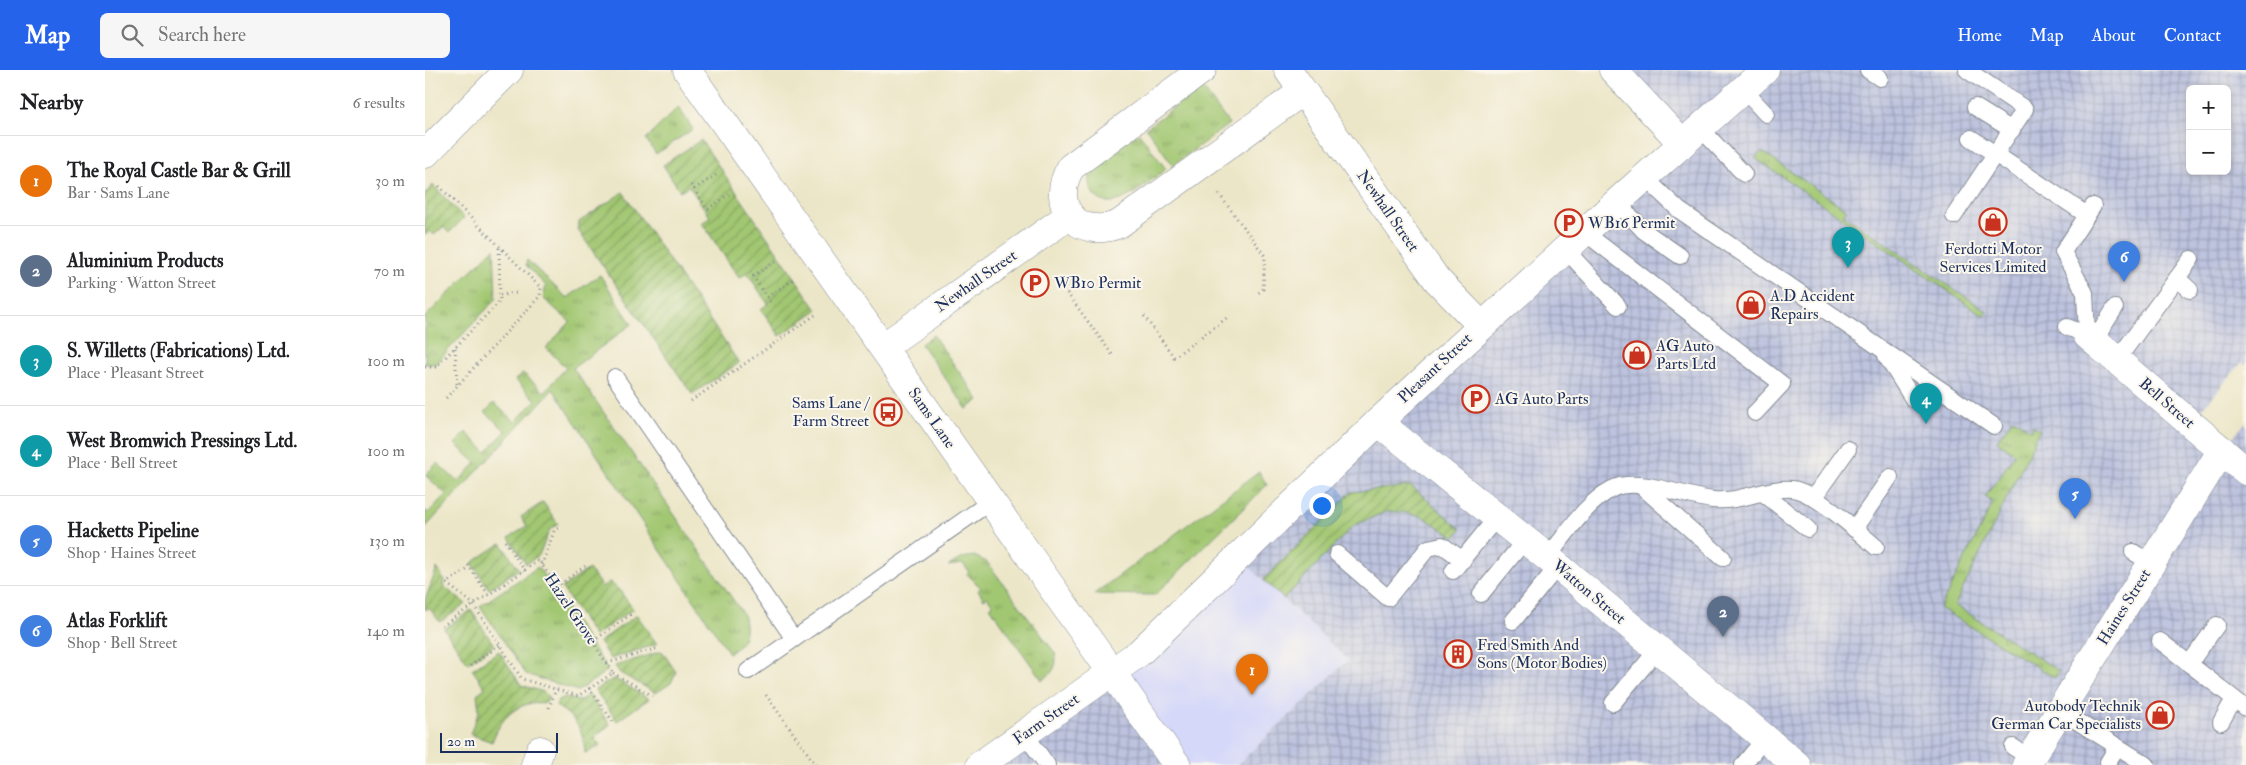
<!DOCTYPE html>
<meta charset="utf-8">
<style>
:root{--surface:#fff;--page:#f6f6f6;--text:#202124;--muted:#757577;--line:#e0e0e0;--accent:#2563eb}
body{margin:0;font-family:"IM FELL Double Pica",serif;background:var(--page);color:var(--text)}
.controls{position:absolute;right:15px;top:15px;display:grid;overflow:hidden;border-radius:8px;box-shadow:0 2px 8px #0003}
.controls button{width:45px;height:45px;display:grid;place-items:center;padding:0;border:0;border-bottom:1px solid var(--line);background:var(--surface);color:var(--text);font:25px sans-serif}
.scale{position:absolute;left:15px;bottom:12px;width:118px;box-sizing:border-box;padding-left:5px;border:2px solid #1b2f5e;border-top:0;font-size:14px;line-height:18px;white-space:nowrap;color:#1b2f5e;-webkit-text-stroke:4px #fbf7ec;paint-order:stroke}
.you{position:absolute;left:896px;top:435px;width:18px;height:18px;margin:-12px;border:4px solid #fff;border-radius:50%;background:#1a73e8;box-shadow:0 0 0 8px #1a73e833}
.badge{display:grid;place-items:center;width:32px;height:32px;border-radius:50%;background:var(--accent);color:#fff;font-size:16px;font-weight:700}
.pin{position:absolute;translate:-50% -41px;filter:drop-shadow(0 1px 2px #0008)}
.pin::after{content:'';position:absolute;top:26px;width:18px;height:15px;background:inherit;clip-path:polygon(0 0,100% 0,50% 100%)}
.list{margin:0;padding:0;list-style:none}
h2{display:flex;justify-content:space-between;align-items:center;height:65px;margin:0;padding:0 20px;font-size:21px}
h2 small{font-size:16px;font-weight:400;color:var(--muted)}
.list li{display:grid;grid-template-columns:32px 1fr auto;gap:15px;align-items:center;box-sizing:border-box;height:90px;padding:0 20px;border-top:1px solid var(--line)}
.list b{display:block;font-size:19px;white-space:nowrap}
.list p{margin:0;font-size:16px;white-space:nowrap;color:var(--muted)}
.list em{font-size:16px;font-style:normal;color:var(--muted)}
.icon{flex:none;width:28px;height:28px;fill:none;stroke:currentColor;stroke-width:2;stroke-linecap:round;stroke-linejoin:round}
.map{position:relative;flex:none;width:1821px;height:695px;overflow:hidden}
header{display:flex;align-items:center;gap:30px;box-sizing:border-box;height:70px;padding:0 25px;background:var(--accent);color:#fff}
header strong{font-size:24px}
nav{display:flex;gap:28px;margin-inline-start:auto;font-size:18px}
.search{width:350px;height:45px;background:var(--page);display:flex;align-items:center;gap:12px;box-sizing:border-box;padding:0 18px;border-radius:8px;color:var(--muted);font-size:19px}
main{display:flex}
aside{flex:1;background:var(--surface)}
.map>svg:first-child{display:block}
</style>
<header>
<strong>Map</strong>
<div class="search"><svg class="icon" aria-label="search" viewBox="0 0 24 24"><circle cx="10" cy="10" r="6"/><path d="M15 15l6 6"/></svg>Search here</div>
<nav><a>Home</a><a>Map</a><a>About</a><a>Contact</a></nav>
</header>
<main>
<aside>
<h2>Nearby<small>6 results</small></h2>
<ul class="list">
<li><span class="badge" style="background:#e8710a">1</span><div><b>The Royal Castle Bar &amp; Grill</b><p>Bar · Sams Lane</p></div><em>30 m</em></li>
<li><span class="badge" style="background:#5c6f8a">2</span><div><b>Aluminium Products</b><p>Parking · Watton Street</p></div><em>70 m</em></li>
<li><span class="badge" style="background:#0f9aa8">3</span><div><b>S. Willetts (Fabrications) Ltd.</b><p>Place · Pleasant Street</p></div><em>100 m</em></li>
<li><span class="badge" style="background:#0f9aa8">4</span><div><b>West Bromwich Pressings Ltd.</b><p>Place · Bell Street</p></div><em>100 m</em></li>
<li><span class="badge" style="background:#3f7fe0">5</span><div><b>Hacketts Pipeline</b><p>Shop · Haines Street</p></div><em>130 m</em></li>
<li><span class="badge" style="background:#3f7fe0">6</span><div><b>Atlas Forklift</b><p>Shop · Bell Street</p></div><em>140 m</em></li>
</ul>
</aside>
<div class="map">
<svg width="1821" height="695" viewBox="0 0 1821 695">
<defs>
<pattern id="industrial-grid" width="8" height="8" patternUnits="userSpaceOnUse" patternTransform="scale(1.25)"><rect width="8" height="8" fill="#bdc3de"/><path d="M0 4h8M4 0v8" fill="none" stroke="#999fb7"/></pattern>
<pattern id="grass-tufts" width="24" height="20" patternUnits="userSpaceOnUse" patternTransform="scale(1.25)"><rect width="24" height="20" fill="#a2c772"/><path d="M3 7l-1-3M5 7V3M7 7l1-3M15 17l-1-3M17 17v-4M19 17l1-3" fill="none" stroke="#83a261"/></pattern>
<pattern id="garden-furrows" width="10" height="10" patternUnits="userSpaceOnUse" patternTransform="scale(1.25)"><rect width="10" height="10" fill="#a2c772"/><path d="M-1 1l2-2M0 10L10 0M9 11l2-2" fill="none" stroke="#83a261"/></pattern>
</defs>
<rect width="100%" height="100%" fill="#fbf7ec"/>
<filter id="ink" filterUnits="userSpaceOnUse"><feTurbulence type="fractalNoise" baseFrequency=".02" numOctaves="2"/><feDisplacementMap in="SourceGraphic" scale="10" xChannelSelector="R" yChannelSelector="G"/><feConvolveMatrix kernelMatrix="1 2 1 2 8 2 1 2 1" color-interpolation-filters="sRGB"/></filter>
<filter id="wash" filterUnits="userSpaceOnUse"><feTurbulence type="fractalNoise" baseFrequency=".0096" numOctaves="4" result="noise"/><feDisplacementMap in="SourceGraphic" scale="20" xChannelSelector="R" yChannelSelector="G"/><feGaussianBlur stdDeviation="1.12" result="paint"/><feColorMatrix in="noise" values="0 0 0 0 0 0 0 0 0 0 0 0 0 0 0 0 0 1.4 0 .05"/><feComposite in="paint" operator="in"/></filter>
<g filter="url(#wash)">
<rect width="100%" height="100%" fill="#ece6c8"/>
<path fill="#d5d8f9" d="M814,487L923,590L812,695H752L687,604Z"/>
<g fill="url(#industrial-grid)" fill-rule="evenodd">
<path d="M1188,0H1821V296L1817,292L1765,353L1797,380L1821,352V695H812L923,590L814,487L1256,73ZM1765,19H1802V101H1765Z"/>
<path d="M687,604L752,695H555Z"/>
</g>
<g fill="url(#grass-tufts)" stroke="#5e7b68">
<path d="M777,17L804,54L748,95L721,58Z"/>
<path d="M253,37L268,59L231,84L221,69Z"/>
<path d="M714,63L741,99C723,112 683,152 666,120C663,113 663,104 668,98C675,87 703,71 714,63Z"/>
<path d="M1337,82L1422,140L1418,145L1562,241L1559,246L1330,88Z"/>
<path d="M69,178L71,229L10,294H0V247Z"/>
<path d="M102,190L142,228L175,205L207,254L148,298L318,544C323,562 320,573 304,583L128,319L0,458V440L3,443L21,424L0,405L12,393L33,412L51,393L30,374L41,362L61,382L81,361L60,342L69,333L90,352L111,330L90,310L98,303L119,322L141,298L121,278L145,252L118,228L121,216L101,195Z"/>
<path d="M508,265L554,330L542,339L496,274Z"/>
<path d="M1588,348L1606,360L1608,356L1615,360L1530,535L1634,601L1630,608L1515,538L1568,433L1560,427L1590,384L1572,371Z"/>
<path d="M834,402L842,415L730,525L669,524Z"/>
<path d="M549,486L562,492L630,583C633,596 628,603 617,610L565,537L568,535L562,527L559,529L553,520L556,518L542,504L544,502L538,494L523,496L537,488Z"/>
<path d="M113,497L183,600L153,621L101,604L55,536Z"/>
</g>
<g fill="url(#garden-furrows)" stroke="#5e7b68">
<path d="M276,70L392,240L355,266L336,239L343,234L322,203L314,208L277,153L285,147L264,116L255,121L238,95Z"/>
<path d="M8,115L39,148L24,163L18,157L9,165L5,161L0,165V124Z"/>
<path d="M198,122L314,293L267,324L153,160L154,152Z"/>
<path d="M986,416L1036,459L1030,467L998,447L977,442H960L928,456L859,529L838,510L926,422Z"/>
<path d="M118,432L133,454L125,459L114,485L101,494L84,468L102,456L96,447Z"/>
<path d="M76,473L94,499L64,519L47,493Z"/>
<path d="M12,498L19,510L18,516L41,534L15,552L4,538L0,540V530Z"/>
<path d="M164,499L177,517L185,512L195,521L208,539L169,566L137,518Z"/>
<path d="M46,540L69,575L43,593L19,559Z"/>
<path d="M212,545L232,574L185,589L174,572Z"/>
<path d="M74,581L96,615L119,622L124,627L121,633C93,630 76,647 67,672L45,664L54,641L52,624L60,618L47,599Z"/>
<path d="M237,581L251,602L246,613L231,623L195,603L190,596Z"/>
<path d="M189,608L224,629L192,651L170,620Z"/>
<path d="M164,625L185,655L169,667L175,675L160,683C159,660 150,647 131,636L133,630L140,627L154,631Z"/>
</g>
</g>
<g filter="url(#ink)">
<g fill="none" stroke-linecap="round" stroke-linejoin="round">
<g stroke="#848a93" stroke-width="18">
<g id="service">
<path d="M1443,0L1455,8"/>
<path d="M1318,19L1341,44"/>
<path d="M1550,37L1587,60"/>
<path d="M1274,57L1319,104"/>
<path d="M1546,68L1662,145"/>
<path d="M1219,107L1254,140L1569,356"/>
<path d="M1192,132L1219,161L1255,186"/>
<path d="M1529,146L1600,39L1542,0"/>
<path d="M1159,162L1357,314L1330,343"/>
<path d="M1140,179L1193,236"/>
<path d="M1752,208L1765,220"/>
<path d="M1642,257L1662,265L1660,223L1638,182L1668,136"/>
<path d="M1669,271L1690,238"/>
<path d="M1461,286L1488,329"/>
<path d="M1692,290L1766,189"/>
<path d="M190,307L369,569"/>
<path d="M1215,415L1298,488"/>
<path d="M1338,423L1383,459"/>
<path d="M1388,428L1423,379"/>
<path d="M1429,459L1465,407"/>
<path d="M1708,482L1726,493"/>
<path d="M912,484L963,528L1003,478L1017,475L1038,490"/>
<path d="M1122,488C1142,464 1159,434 1187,419C1211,406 1261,427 1288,430C1315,433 1341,417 1367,419C1389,421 1433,462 1451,477"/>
<path d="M1028,501L1072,447"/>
<path d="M1056,524L1100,470"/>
<path d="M1088,551L1133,496"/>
<path d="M1735,571L1821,638"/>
<path d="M1764,594L1792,555"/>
<path d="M323,601L565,432"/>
<path d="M1188,633L1233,579"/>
<path d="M1634,640L1722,695"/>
<path d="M1796,652L1809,629"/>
<path d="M600,664L622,695"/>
<path d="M1588,677L1605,688"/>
<path d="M1683,692L1692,677"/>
<path d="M1318,695L1340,668"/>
</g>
</g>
<g stroke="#848a93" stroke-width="29">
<g id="minor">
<path d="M777,0L646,97C623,135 652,171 694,154L878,21"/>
<path d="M863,0L1012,210L1056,255"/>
<path d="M1188,0L1257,73"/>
<path d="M0,84L84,0"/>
<path d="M1662,265L1821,401"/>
<path d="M458,277L645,145"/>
<path d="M953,352L1133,496L1372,695"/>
<path d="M110,695L115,680"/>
<path d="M555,695L714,583L953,352L1192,132L1340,0"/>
<path d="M1601,695L1797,380"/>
</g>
</g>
<g stroke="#848a93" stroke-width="29">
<path id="tertiary" d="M262,0L752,695"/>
</g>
<g stroke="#848a93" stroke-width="3" stroke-dasharray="1 4" stroke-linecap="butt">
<path d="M266,115L286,144"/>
<path d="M14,116L116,218L115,226L20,329"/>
<path d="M269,119L294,103"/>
<path d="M794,124L840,186L838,219L831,225"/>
<path d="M283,139L307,122"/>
<path d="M325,202L346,233"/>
<path d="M328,206L353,190"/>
<path d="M642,223L689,287"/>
<path d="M75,225L91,223"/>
<path d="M342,227L369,209"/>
<path d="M719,246L749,287L803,247"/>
<path d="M30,278L32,315"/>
<path d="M0,297H11L75,231L74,176"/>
<path d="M266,331L393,243"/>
<path d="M80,471L100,501"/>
<path d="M43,495L63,524"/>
<path d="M117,495L129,461L135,457"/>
<path d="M131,517L162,495"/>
<path d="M17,556C49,534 82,513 114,490L188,603L153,626L97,609L48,534L21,513L45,498"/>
<path d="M168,571L209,542"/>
<path d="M182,593L234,578"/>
<path d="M45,596L75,575"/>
<path d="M188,603L228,626"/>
<path d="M164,618L189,653"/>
<path d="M341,625L391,695"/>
<path d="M124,638L131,619"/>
</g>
<use href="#service" stroke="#fff" stroke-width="16"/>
<use href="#minor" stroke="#fff" stroke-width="28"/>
<use href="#tertiary" stroke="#fff" stroke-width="28"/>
</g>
</g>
<defs>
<g id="shop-ring" transform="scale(1.4375)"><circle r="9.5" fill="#fbf7ec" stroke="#c8321e" stroke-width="1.5"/><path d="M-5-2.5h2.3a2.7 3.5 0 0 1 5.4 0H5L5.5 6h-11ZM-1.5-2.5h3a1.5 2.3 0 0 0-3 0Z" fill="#c8321e"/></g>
<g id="parking-ring" transform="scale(1.4375)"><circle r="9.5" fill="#fbf7ec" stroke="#c8321e" stroke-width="1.5"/><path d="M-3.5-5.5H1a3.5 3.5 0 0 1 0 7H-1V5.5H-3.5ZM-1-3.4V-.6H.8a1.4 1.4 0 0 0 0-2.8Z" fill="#c8321e"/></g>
<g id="bus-ring" transform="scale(1.4375)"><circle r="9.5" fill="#fbf7ec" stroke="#c8321e" stroke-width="1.5"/><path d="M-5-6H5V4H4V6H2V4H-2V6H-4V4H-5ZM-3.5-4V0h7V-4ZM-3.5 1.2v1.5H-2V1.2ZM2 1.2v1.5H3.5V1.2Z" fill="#c8321e"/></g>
<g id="building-ring" transform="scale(1.4375)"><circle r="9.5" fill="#fbf7ec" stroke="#c8321e" stroke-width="1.5"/><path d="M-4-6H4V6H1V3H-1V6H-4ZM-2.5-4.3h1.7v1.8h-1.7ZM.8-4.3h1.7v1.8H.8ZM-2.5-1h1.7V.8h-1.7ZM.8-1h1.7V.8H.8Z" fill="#c8321e"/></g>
</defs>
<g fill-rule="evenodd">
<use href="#shop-ring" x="1568" y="152"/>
<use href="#parking-ring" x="1144" y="153"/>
<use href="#parking-ring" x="610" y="213"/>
<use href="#shop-ring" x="1326" y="235"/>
<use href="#shop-ring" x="1212" y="285"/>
<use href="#parking-ring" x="1051" y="329"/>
<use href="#bus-ring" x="463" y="342"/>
<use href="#building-ring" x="1033" y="584"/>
<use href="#shop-ring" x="1735" y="645"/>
</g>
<g text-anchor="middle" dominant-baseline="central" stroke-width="4" stroke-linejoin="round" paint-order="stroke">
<g font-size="16" fill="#1b2f5e" stroke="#fbf7ec">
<text transform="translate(963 141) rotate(55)">Newhall Street</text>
<text transform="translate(551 211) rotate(-35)">Newhall Street</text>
<text transform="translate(1010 298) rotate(-43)">Pleasant Street</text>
<text transform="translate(1742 333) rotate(41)">Bell Street</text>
<text transform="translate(507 348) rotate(55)">Sams Lane</text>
<text transform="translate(1164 522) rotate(40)">Watton Street</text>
<text transform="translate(1699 537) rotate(-58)">Haines Street</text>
<text transform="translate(146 539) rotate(56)">Hazel Grove</text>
<text transform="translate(621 649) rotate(-35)">Farm Street</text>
</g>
<g font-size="16" fill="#1b2f5e" stroke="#fbf7ec" text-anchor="start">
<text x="1163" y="153">WB16 Permit</text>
<text x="1568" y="179" text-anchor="middle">Ferdotti Motor<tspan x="1568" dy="18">Services Limited</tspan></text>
<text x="629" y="213">WB10 Permit</text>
<text x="1345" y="226">A.D Accident<tspan x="1345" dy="18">Repairs</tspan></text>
<text x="1231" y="276">AG Auto<tspan x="1231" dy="18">Parts Ltd</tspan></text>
<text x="1070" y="329">AG Auto Parts</text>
<text x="444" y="333" text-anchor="end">Sams Lane /<tspan x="444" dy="18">Farm Street</tspan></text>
<text x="1052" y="575">Fred Smith And<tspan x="1052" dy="18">Sons (Motor Bodies)</tspan></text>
<text x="1716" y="636" text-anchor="end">Autobody Technik<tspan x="1716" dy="18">German Car Specialists</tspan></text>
</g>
</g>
</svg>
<div class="controls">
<button>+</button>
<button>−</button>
</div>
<div class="scale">20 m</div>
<div class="you"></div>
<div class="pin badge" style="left:827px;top:625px;background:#e8710a">1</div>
<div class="pin badge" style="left:1298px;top:567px;background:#5c6f8a">2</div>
<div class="pin badge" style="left:1423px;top:198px;background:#0f9aa8">3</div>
<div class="pin badge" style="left:1501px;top:354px;background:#0f9aa8">4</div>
<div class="pin badge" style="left:1650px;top:449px;background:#3f7fe0">5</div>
<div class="pin badge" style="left:1699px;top:212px;background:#3f7fe0">6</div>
</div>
</main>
